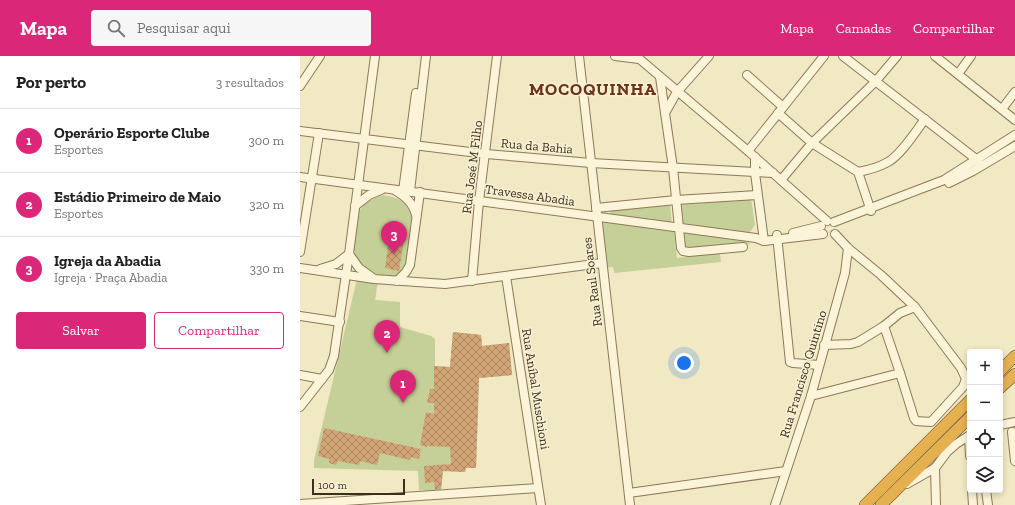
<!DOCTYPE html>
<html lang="pt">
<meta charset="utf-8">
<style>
:root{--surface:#fff;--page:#f6f6f6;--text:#202124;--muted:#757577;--line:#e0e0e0;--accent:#db2777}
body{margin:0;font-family:"Zilla Slab",serif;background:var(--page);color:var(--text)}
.controls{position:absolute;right:12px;bottom:12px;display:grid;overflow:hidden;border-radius:4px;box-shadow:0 2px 6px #0003}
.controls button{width:36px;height:36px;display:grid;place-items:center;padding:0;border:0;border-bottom:1px solid var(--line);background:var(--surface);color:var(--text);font:20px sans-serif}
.scale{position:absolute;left:12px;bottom:10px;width:93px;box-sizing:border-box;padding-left:4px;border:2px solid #3c2f1e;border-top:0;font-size:11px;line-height:14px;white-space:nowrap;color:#3c2f1e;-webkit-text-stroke:3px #f8f1d4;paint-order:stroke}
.you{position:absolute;left:384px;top:307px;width:14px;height:14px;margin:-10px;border:3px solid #fff;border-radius:50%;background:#1a73e8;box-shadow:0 0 0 6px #1a73e833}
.badge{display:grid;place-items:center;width:26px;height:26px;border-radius:50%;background:var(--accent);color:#fff;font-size:13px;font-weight:700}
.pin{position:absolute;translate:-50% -33px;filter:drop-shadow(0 1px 2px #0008)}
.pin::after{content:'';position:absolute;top:21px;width:14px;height:12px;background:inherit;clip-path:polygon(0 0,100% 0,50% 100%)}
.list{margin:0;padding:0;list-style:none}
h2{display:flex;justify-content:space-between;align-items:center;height:52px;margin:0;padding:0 16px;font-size:17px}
h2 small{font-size:13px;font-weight:400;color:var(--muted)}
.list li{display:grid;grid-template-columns:26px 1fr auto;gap:12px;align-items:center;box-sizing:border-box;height:64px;padding:0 16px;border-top:1px solid var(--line)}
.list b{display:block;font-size:15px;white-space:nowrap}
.list p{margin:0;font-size:13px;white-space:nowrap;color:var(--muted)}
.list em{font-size:13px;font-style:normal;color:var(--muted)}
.actions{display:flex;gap:8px;padding:12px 16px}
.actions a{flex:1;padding:9px 0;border:1px solid var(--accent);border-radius:4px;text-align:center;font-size:14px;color:var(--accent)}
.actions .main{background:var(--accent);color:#fff}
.icon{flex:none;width:22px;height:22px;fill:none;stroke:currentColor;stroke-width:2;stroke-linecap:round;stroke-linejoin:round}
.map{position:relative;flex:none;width:715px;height:449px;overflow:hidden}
header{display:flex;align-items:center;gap:24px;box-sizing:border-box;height:56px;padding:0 20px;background:var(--accent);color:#fff}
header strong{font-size:19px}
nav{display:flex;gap:22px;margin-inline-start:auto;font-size:14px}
.search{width:280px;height:36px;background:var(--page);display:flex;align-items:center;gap:10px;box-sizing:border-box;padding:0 14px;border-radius:4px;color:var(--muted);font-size:15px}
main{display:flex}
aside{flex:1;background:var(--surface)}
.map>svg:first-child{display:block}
</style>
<header>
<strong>Mapa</strong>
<div class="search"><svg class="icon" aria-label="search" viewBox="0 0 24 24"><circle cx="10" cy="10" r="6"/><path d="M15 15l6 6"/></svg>Pesquisar aqui</div>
<nav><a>Mapa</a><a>Camadas</a><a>Compartilhar</a></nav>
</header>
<main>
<aside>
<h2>Por perto<small>3 resultados</small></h2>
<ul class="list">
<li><span class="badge">1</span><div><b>Operário Esporte Clube</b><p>Esportes</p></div><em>300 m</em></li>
<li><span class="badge">2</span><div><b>Estádio Primeiro de Maio</b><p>Esportes</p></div><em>320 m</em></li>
<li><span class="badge">3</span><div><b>Igreja da Abadia</b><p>Igreja · Praça Abadia</p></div><em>330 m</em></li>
</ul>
<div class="actions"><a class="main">Salvar</a><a>Compartilhar</a></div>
</aside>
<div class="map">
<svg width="715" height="449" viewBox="0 0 715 449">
<defs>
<pattern id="building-cross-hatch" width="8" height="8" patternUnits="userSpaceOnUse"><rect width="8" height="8" fill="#d2a577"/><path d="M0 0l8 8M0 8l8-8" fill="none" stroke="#ac8761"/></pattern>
</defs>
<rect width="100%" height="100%" fill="#f1e8c4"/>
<g fill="#c4d097">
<path d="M83,139C98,142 103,143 112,156L107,206C104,212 101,218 95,220C83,223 61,214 56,202C53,196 54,188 55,181C58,157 57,147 83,139Z"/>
<path d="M451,142L455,169L450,176L445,177L381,167L379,149Z"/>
<path d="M370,149L372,168L312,159L310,157L311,155Z"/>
<path d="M305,166L374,175L377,202L420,197L421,206L314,217L313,211L305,212L301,169Z"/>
<path d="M386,176L445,185L451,188L389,193L385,191L382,178Z"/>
<path d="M57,223L78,225L75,244L100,246V271L131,280L135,283V310L150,311L153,276L181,279L182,290L209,287L212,319L179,322L176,412H166L165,416L143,415L141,435L119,434L118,415L14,412V404Z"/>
</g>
<g fill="url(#building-cross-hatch)">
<path d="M89,182L104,184L99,215L85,212Z"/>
<path d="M153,276L181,279L182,290L209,287L212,319L179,322L176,412H166L165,416L143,415L141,433H135L134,426L125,427L124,410L151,408L150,391L127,390V391L120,389L126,356L134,358V347H127L130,333H134V310L150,311Z"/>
<path d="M24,372L121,393L119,403L111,401L110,404L80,397L77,409L60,405L59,409L38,405L36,409L29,407V403L18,400Z"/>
</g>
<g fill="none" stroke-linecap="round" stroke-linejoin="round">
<g stroke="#8d7959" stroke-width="10">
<g id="minor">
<path d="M279,0L330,449"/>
<path d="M315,0L339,3"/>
<path d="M336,0L448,95L527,165"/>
<path d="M409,0L377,36L365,57L373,112L381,192L383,195L389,196L443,191"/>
<path d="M543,0L676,103L679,107"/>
<path d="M635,0L715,64"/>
<path d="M658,18L671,0"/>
<path d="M447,19L483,51"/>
<path d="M360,21L365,57"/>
<path d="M0,30L20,0"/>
<path d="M702,53L715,36"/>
<path d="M478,57L512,87L558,116L571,155"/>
<path d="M0,75L186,98L291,107L473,117"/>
<path d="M448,95L524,0"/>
<path d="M455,101V117L464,185"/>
<path d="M558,116C569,114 579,111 588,106C601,99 616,75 625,63"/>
<path d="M0,121L456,182L464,185L523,178"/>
<path d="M481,124L512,87L575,26L597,0"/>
<path d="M649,127L673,115L715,90"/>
<path d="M96,135C106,141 113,147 116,159"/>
<path d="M103,135L116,37"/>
<path d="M110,135L126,0"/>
<path d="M55,150L69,139L81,134"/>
<path d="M296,152L376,144L457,139"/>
<path d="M534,166L644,124L715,79"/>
<path d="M493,177L521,170"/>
<path d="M535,178L548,192L581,219L615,251L661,312L666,323L663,331L631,366L616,365L614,362L600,317"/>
<path d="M477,179L490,306L493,307L519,309"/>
<path d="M0,196L19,77"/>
<path d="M0,212L74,223L145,228L302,207"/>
<path d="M20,213L36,208L49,198L59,212L73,222"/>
<path d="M206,220L241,449"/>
<path d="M97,225L106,216L110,209L120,136"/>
<path d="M172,225L179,145L197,0"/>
<path d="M0,260L40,266"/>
<path d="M524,289L551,288L558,286L584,270L600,257L615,251"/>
<path d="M0,319L22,323"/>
<path d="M511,340L600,317L584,270"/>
<path d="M0,351L29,314L34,300L49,198L75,0"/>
<path d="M700,369L715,366"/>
<path d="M712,376L715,405"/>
<path d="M669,380L670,400"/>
<path d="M635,412L636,449"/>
<path d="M607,428L635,412L647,396L656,388L670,379"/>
<path d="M672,434L673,449"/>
<path d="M686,434L688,449"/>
<path d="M329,437L486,415"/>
<path d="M0,448L238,432"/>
<path d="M475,449L511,340L545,217L548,192"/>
</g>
</g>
<g stroke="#5b472d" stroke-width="12">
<g id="highway">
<path d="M700,315L715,300"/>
<path d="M700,332L715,318"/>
<path d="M565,449L670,344"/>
<path d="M581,449L670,361"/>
</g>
</g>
<use href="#minor" stroke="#fbf4d8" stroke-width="8"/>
<use href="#highway" stroke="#e5b150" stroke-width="11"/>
</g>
<g text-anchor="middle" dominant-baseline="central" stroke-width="3" stroke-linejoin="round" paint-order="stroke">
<g font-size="13" fill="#3c2f1e" stroke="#f8f1d4">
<text transform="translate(237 90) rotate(5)">Rua da Bahia</text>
<text transform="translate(172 111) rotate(-83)">Rua José M Filho</text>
<text transform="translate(230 139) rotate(8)">Travessa Abadia</text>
<text transform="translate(292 226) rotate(-97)">Rua Raul Soares</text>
<text transform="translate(503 318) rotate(-73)">Rua Francisco Quintino</text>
<text transform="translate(236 333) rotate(81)">Rua Aníbal Muschioni</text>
</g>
<g font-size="17" font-weight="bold" letter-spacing="1" fill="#6c331a" stroke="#f8f1d4">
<text x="293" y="33">MOCOQUINHA</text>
</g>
</g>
</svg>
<div class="controls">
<button>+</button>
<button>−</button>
<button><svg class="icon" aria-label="locate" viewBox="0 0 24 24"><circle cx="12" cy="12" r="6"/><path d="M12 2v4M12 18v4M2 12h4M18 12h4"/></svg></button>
<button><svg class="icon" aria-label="layers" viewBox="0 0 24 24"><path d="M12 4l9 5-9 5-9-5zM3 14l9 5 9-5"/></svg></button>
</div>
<div class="scale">100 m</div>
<div class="you"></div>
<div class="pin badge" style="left:103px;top:347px">1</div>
<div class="pin badge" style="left:87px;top:297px">2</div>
<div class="pin badge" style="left:94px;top:198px">3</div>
</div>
</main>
